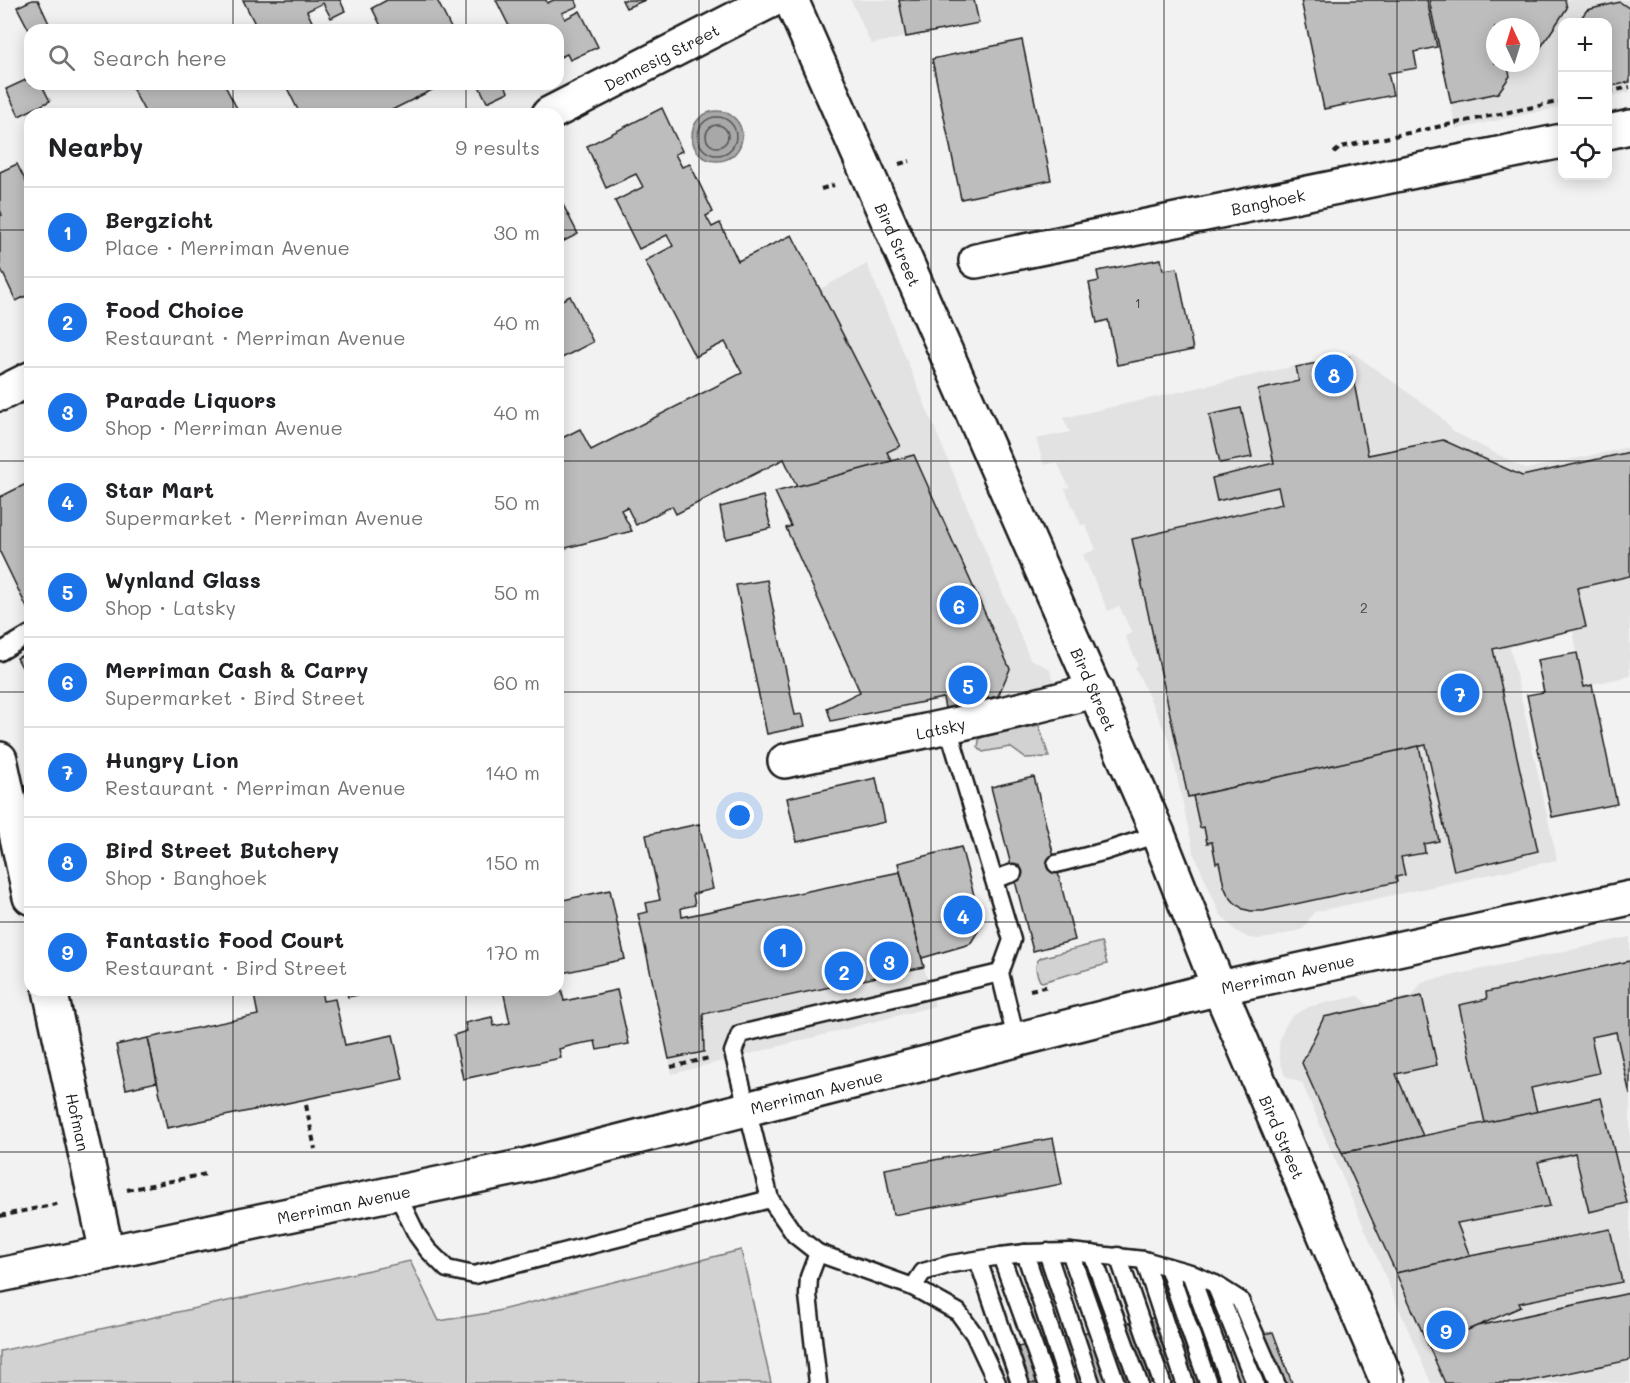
<!DOCTYPE html>
<meta charset="utf-8">
<style>
:root{--surface:#fff;--page:#f2f2f2;--text:#202124;--muted:#757577;--line:#e0e0e0;--accent:#1a73e8}
body{margin:0;font-family:Mali,sans-serif;background:var(--page);color:var(--text)}
.controls{position:absolute;right:18px;top:18px;display:grid;overflow:hidden;border-radius:12px;box-shadow:0 3px 15px #0003}
.controls button{width:54px;height:54px;display:grid;place-items:center;padding:0;border:0;border-bottom:2px solid var(--line);background:var(--surface);color:var(--text);font:30px sans-serif}
.compass{position:absolute;left:1486px;top:18px;width:54px;height:54px;border-radius:50%;background:var(--surface);box-shadow:0 3px 15px #0003;rotate:356deg}
.you{position:absolute;left:740px;top:816px;width:21px;height:21px;margin:-15px;border:4px solid #fff;border-radius:50%;background:#1a73e8;box-shadow:0 0 0 9px #1a73e833}
.badge{display:grid;place-items:center;width:39px;height:39px;border-radius:50%;background:var(--accent);color:#fff;font-size:20px;font-weight:700}
.pin{position:absolute;translate:-50% -50%;border:3px solid #fff;box-shadow:0 2px 6px #0006}
.list{margin:0;padding:0;list-style:none}
h2{display:flex;justify-content:space-between;align-items:center;height:78px;margin:0;padding:0 24px;font-size:26px}
h2 small{font-size:20px;font-weight:400;color:var(--muted)}
.list li{display:grid;grid-template-columns:39px 1fr auto;gap:18px;align-items:center;box-sizing:border-box;height:90px;padding:0 24px;border-top:2px solid var(--line)}
.list b{display:block;font-size:22px;white-space:nowrap}
.list p{margin:0;font-size:20px;white-space:nowrap;color:var(--muted)}
.list em{font-size:20px;font-style:normal;color:var(--muted)}
.icon{flex:none;width:33px;height:33px;fill:none;stroke:currentColor;stroke-width:2;stroke-linecap:round;stroke-linejoin:round}
.map{position:relative;flex:none;width:1630px;height:1383px;overflow:hidden}
.search{position:absolute;background:var(--surface);box-shadow:0 3px 15px #0003;left:24px;top:24px;width:540px;height:66px;display:flex;align-items:center;gap:15px;box-sizing:border-box;padding:0 21px;border-radius:18px;color:var(--muted);font-size:22px}
.panel{position:absolute;background:var(--surface);box-shadow:0 3px 15px #0003;left:24px;top:108px;width:540px;height:888px;border-radius:18px}
.map>svg:first-child{display:block}
</style>
<div class="map">
<svg width="1630" height="1383" viewBox="0 0 1630 1383">
<rect width="100%" height="100%" fill="#f2f2f2"/>
<filter id="ink" filterUnits="userSpaceOnUse"><feTurbulence type="fractalNoise" baseFrequency=".0167" numOctaves="2"/><feDisplacementMap in="SourceGraphic" scale="12" xChannelSelector="R" yChannelSelector="G"/><feConvolveMatrix kernelMatrix="1 2 1 2 8 2 1 2 1" color-interpolation-filters="sRGB"/></filter>
<g filter="url(#ink)">
<g fill="#e2e2e2" fill-rule="evenodd">
<path d="M851,0H974L979,23L871,44Z"/>
<path d="M1429,0H1630V92L1608,97V22H1562V107L1456,129ZM1495,27H1531V63H1495Z"/>
<path d="M867,264L1030,659L1049,668L1055,683L1032,694L945,712V708L998,696L1010,669L914,456L892,462L887,452L900,445L820,289Z"/>
<path d="M1353,353L1439,415L1454,432L1526,469L1630,447V676L1584,686L1573,631L1510,647L1557,860L1314,912L1303,929L1274,937L1259,939L1249,938L1236,931L1220,914L1194,854L1169,740L1135,667L1138,665L1125,636L1132,633L1119,606L1108,611L1083,555L1096,549L1085,524L1081,525L1065,489L1069,487L1057,462L1044,465L1036,439L1070,432L1063,418Z"/>
<path d="M900,872L924,967L935,1006L672,1074L641,925Z"/>
<path d="M1630,937V1383H1431L1302,1083L1285,1076L1279,1057V1042L1284,1028L1289,1020L1294,1015L1311,1006L1358,996L1369,1006L1412,996L1422,982Z"/>
</g>
<g fill="#d2d2d2" stroke="#777" stroke-width="1.5">
<path d="M1039,725L1049,757L1025,758L1010,747L983,752L978,748L979,740L982,737Z"/>
<path d="M1101,942L1107,964L1042,982L1040,981C1036,973 1034,964 1040,958Z"/>
<path d="M741,1250L771,1383H0V1351L410,1261L439,1321L489,1313Z"/>
</g>
<circle fill="#a8a8a8" stroke="#707070" stroke-width="1.5" cx="717" cy="136" r="25"/>
<g fill="none" stroke-linecap="round" stroke-linejoin="round">
<g stroke="#545454" stroke-width="1.5">
<circle cx="717" cy="136" r="19"/>
<circle cx="717" cy="136" r="11"/>
</g>
</g>
<g fill="#bdbdbd" stroke="#1c1c1c" stroke-width="1.5">
<path d="M32,0H38L52,30H30V32L17,7Z"/>
<path d="M243,0H340L345,11L331,18L323,3L307,11L316,30H258Z"/>
<path d="M387,0H437L452,30H383L372,8Z"/>
<path d="M496,0H546L547,3L554,0H575L578,6L562,13L565,19L580,11L598,47L570,60L567,54L558,58V30H511Z"/>
<path d="M622,0H645L626,8Z"/>
<path d="M899,0H974L979,23L906,37Z"/>
<path d="M1301,0H1427L1437,47L1414,52L1417,68L1388,73L1393,95L1324,109Z"/>
<path d="M1429,0H1565L1567,8L1535,56L1531,57V27H1495V63H1507L1510,76L1498,93L1451,103Z"/>
<path d="M1620,2L1630,9V82L1608,87V22H1578L1587,10Z"/>
<path d="M1022,40L1051,180L961,199L932,59Z"/>
<path d="M30,78V84H41L50,101L19,116L6,89Z"/>
<path d="M130,84H224L240,114H146Z"/>
<path d="M285,84H444L384,114H300Z"/>
<path d="M478,84H505L508,92L487,102Z"/>
<path d="M662,108L682,151L675,154L682,167L690,164L713,212L706,216L712,227L720,223L738,261L792,235L900,446L887,452L892,462L797,487L784,459L676,514L672,506L636,525L627,507L621,510L632,531L558,550V440L580,429L591,450L742,373L725,342L695,357L645,261L673,246L667,235L639,249L615,201L643,187L636,174L606,188L587,146Z"/>
<path d="M17,164L30,190V294L16,301L0,267V216L2,215L0,210V172Z"/>
<path d="M558,195L578,234L558,244Z"/>
<path d="M1161,259L1163,270L1177,268L1193,350L1117,365L1108,320L1097,323L1089,283L1099,281L1097,271Z"/>
<path d="M570,296L593,342L558,360V302Z"/>
<path d="M1349,357L1368,455L1443,440L1522,476L1630,452V576L1577,588L1586,627L1493,649L1538,851L1454,871L1426,745L1188,797L1132,539L1282,504L1278,487L1217,501L1212,478L1274,463L1258,390L1299,381L1296,367Z"/>
<path d="M1241,408L1252,457L1220,463L1209,415Z"/>
<path d="M914,455L1010,669L998,696L945,708L943,698L831,721L827,708L860,692L786,528L791,526L775,492Z"/>
<path d="M30,482V614L0,552V497Z"/>
<path d="M763,496L771,528L726,539L720,507Z"/>
<path d="M767,580L795,715L802,714L805,726L767,734L736,585Z"/>
<path d="M30,651V682L17,658Z"/>
<path d="M1577,653L1584,687L1592,685L1617,804L1552,817L1527,695L1544,692L1537,660Z"/>
<path d="M1419,746L1439,841L1424,844L1425,853L1401,857L1405,875L1396,877L1397,882L1263,911H1251L1243,909L1234,902L1228,895L1224,886L1219,862L1216,863L1212,842L1207,843L1204,827L1200,828L1193,796Z"/>
<path d="M1034,777L1075,940L1033,951L991,787Z"/>
<path d="M876,778L885,822L797,842L787,798Z"/>
<path d="M699,824L713,889L693,894L695,905L681,908L682,917L900,872L924,967L703,1014L704,1052L669,1059L638,914L648,912L646,903L660,900L646,835Z"/>
<path d="M961,847L982,925L970,944L922,958L898,863Z"/>
<path d="M610,890L625,959L558,974L564,1001L617,990L629,1044L597,1050L595,1041L573,1045L559,1049L561,1058L463,1079L454,1035L467,1031L465,1023L492,1017L494,1026L510,1023L503,990H558V901Z"/>
<path d="M1630,961V1095L1616,1032L1591,1037L1599,1073L1531,1088L1537,1112L1485,1123L1459,1005L1487,999L1486,992Z"/>
<path d="M253,990H321L323,1001L335,999L345,1045L393,1035L403,1079L167,1128L148,1038L258,1015Z"/>
<path d="M346,990H383L348,997Z"/>
<path d="M1422,996L1437,1065L1396,1074L1423,1136L1342,1153L1302,1063L1324,1017Z"/>
<path d="M148,1038L157,1082L126,1089L116,1045Z"/>
<path d="M1601,1098L1627,1203L1589,1212L1575,1153L1538,1162L1550,1206L1457,1223L1470,1256L1396,1273L1342,1153Z"/>
<path d="M1053,1138L1062,1184L893,1215L885,1169Z"/>
<path d="M1610,1229L1622,1282L1519,1303L1521,1307L1429,1347L1396,1273L1470,1256Z"/>
<path d="M1630,1293V1360L1520,1383H1445L1429,1347L1477,1326Z"/>
<path d="M1193,1309L1206,1346L1273,1332L1292,1383H1026L1013,1348Z"/>
</g>
<g fill="none" stroke-linecap="round" stroke-linejoin="round">
<g stroke="#1c1c1c" stroke-width="21">
<g id="lane">
<path d="M0,652L30,634"/>
<path d="M948,727L1012,940L1000,973L1016,1039"/>
<path d="M1056,864L1106,851L1158,834"/>
<path d="M994,879L1013,873"/>
<path d="M396,1192L417,1235L428,1250L447,1269L474,1275L770,1199"/>
<path d="M1047,1252L1091,1383"/>
<path d="M1070,1252L1116,1383"/>
<path d="M818,1253L809,1277L808,1295L818,1383"/>
<path d="M1025,1253L1068,1383"/>
<path d="M1092,1254L1139,1383"/>
<path d="M1001,1256L1047,1383"/>
<path d="M1118,1256L1162,1383"/>
<path d="M978,1260L1020,1383"/>
<path d="M1144,1260L1185,1383"/>
<path d="M1168,1267L1208,1383"/>
<path d="M1190,1273L1230,1383"/>
<path d="M1215,1284L1255,1383"/>
<path d="M913,1287L923,1272L951,1264L1001,1256L1025,1253L1070,1252L1144,1260L1190,1273L1215,1284L1240,1300L1276,1383"/>
<path d="M997,1383L974,1334L958,1312L913,1287L818,1253L795,1235L770,1199L733,1052L740,1034L1000,973"/>
</g>
</g>
<g stroke="#1c1c1c" stroke-width="38">
<g id="street">
<path id="s1" d="M549,114L772,0"/>
<path d="M1608,132L1630,127"/>
<path id="s2" d="M976,261L1562,141"/>
<path d="M0,394L30,379"/>
<path d="M0,759L30,897"/>
<path id="s3" d="M785,761C889,738 993,719 1096,690"/>
<path id="s4" d="M50,990L107,1253"/>
</g>
</g>
<g stroke="#1c1c1c" stroke-width="38">
<g id="secondary">
<path id="s5" d="M791,0L1158,834L1219,988L1388,1383"/>
<path id="s6" d="M0,1275L520,1167L1219,988L1630,898"/>
</g>
</g>
<g stroke="#1c1c1c" stroke-width="4" stroke-dasharray="6 4.5" stroke-linecap="butt">
<path d="M1608,92L1630,87"/>
<path d="M1334,153L1341,147L1562,101"/>
<path d="M899,164L910,161"/>
<path d="M821,189L834,185"/>
<path d="M1030,990L1049,986"/>
<path d="M671,1067L709,1058"/>
<path d="M306,1105L315,1149"/>
<path d="M127,1190L206,1174"/>
<path d="M0,1216L61,1203"/>
</g>
<use href="#lane" stroke="#fff" stroke-width="16"/>
<use href="#street" stroke="#fff" stroke-width="33"/>
<use href="#secondary" stroke="#fff" stroke-width="33"/>
</g>
</g>
<path fill="none" stroke="#1c1c1c" stroke-width="1.5" stroke-opacity="0.55" d="M233,0V30M466,0V30M699,0V1383M931,0V1383M1164,0V1383M1397,0V1383M233,84V114M466,84V114M0,230H30M558,230H1630M0,461H30M558,461H1630M0,692H30M558,692H1630M0,922H30M558,922H1630M233,990V1383M466,990V1383M0,1152H1630"/>
<g text-anchor="middle" dominant-baseline="central" stroke-width="4.5" stroke-linejoin="round" paint-order="stroke">
<g font-size="14" fill="#444">
<text x="1138" y="302">1</text>
<text x="1364" y="607">2</text>
</g>
<g font-size="16" fill="#1c1c1c" stroke="#fff">
<text stroke="none"><textPath href="#s1" startOffset="126">Dennesig Street</textPath></text>
<text stroke="none"><textPath href="#s2" startOffset="298">Banghoek</textPath></text>
<text stroke="none"><textPath href="#s5" startOffset="267">Bird Street</textPath></text>
<text stroke="none"><textPath href="#s5" startOffset="753">Bird Street</textPath></text>
<text stroke="none"><textPath href="#s3" startOffset="159">Latsky</textPath></text>
<text stroke="none"><textPath href="#s6" startOffset="1323">Merriman Avenue</textPath></text>
<text stroke="none"><textPath href="#s6" startOffset="837">Merriman Avenue</textPath></text>
<text stroke="none"><textPath href="#s4" startOffset="135">Hofman</textPath></text>
<text stroke="none"><textPath href="#s5" startOffset="1239">Bird Street</textPath></text>
<text stroke="none"><textPath href="#s6" startOffset="351">Merriman Avenue</textPath></text>
</g>
</g>
</svg>
<div class="controls">
<button>+</button>
<button>−</button>
<button><svg class="icon" aria-label="locate" viewBox="0 0 24 24"><circle cx="12" cy="12" r="6"/><path d="M12 2v4M12 18v4M2 12h4M18 12h4"/></svg></button>
</div>
<svg class="compass" viewBox="-18 -18 36 36"><path d="M0-13l5 13h-10z" fill="#e53935"/><path d="M0 13l5-13h-10z" fill="#757577"/></svg>
<div class="you"></div>
<div class="pin badge" style="left:783px;top:948px">1</div>
<div class="pin badge" style="left:844px;top:971px">2</div>
<div class="pin badge" style="left:889px;top:961px">3</div>
<div class="pin badge" style="left:963px;top:915px">4</div>
<div class="pin badge" style="left:968px;top:685px">5</div>
<div class="pin badge" style="left:959px;top:605px">6</div>
<div class="pin badge" style="left:1460px;top:693px">7</div>
<div class="pin badge" style="left:1334px;top:374px">8</div>
<div class="pin badge" style="left:1446px;top:1330px">9</div>
<div class="search"><svg class="icon" aria-label="search" viewBox="0 0 24 24"><circle cx="10" cy="10" r="6"/><path d="M15 15l6 6"/></svg>Search here</div>
<section class="panel">
<h2>Nearby<small>9 results</small></h2>
<ul class="list">
<li><span class="badge">1</span><div><b>Bergzicht</b><p>Place · Merriman Avenue</p></div><em>30 m</em></li>
<li><span class="badge">2</span><div><b>Food Choice</b><p>Restaurant · Merriman Avenue</p></div><em>40 m</em></li>
<li><span class="badge">3</span><div><b>Parade Liquors</b><p>Shop · Merriman Avenue</p></div><em>40 m</em></li>
<li><span class="badge">4</span><div><b>Star Mart</b><p>Supermarket · Merriman Avenue</p></div><em>50 m</em></li>
<li><span class="badge">5</span><div><b>Wynland Glass</b><p>Shop · Latsky</p></div><em>50 m</em></li>
<li><span class="badge">6</span><div><b>Merriman Cash &amp; Carry</b><p>Supermarket · Bird Street</p></div><em>60 m</em></li>
<li><span class="badge">7</span><div><b>Hungry Lion</b><p>Restaurant · Merriman Avenue</p></div><em>140 m</em></li>
<li><span class="badge">8</span><div><b>Bird Street Butchery</b><p>Shop · Banghoek</p></div><em>150 m</em></li>
<li><span class="badge">9</span><div><b>Fantastic Food Court</b><p>Restaurant · Bird Street</p></div><em>170 m</em></li>
</ul>
</section>
</div>
